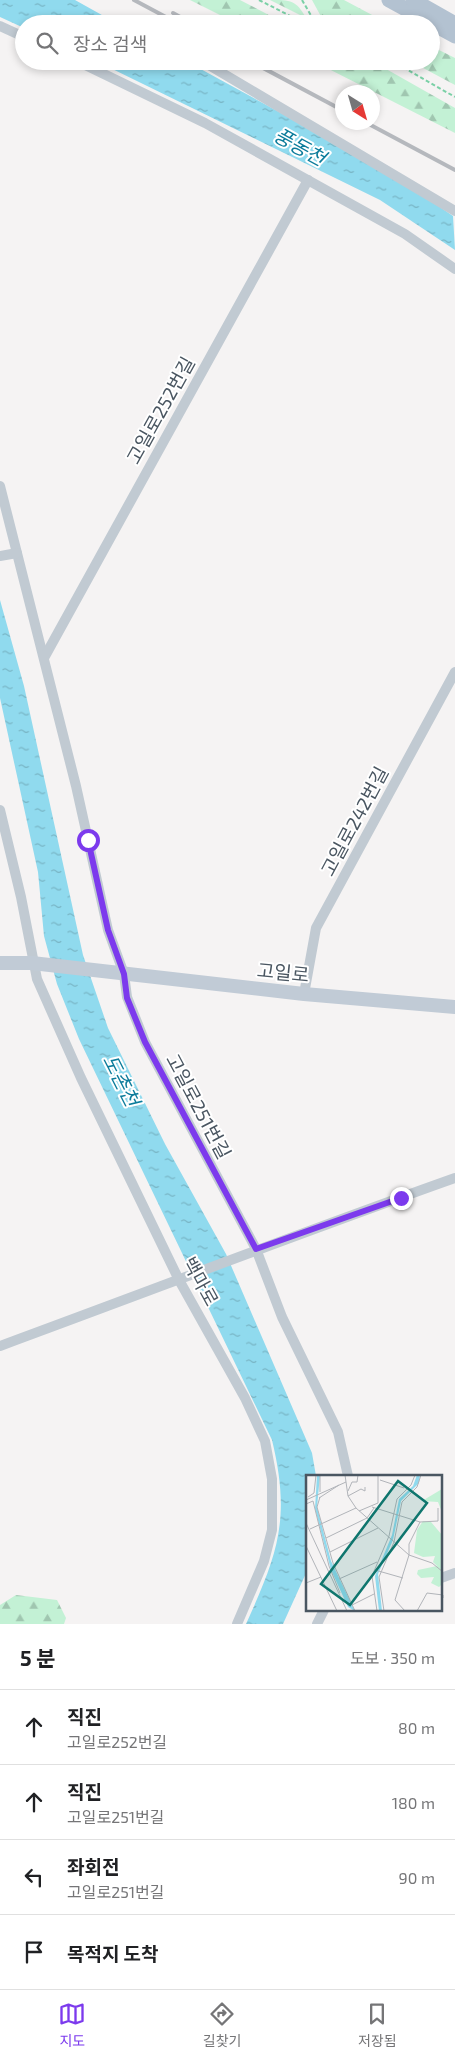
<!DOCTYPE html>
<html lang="ko">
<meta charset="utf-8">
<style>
:root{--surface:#fff;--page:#f2f2f2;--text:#202124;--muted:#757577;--line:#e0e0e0;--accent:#7c3aed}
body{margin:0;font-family:"Exo 2","Noto Sans KR",sans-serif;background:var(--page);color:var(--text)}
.compass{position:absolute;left:335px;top:85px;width:45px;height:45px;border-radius:50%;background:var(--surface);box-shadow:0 2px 8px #0003;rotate:143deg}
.stop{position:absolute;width:15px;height:15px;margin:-11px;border:4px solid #7c3aed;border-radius:50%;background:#fff}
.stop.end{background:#7c3aed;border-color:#fff;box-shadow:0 1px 5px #0008}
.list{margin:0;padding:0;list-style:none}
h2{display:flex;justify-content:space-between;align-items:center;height:65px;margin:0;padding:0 20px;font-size:21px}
h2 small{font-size:16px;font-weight:400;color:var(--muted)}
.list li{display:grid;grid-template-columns:32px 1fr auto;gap:15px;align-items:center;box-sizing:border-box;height:75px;padding:0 20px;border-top:1px solid var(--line)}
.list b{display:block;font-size:19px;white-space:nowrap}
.list p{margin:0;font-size:16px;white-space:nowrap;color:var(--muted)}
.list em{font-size:16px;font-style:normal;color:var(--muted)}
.icon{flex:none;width:28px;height:28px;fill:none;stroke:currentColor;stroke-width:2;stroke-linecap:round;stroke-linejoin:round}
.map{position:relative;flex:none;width:455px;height:1624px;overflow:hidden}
.search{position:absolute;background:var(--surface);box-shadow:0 2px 8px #0003;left:15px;right:15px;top:15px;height:55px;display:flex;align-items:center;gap:12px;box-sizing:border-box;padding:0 18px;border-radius:28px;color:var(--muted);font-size:19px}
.sheet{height:365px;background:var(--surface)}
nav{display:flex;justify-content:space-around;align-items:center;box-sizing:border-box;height:70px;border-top:1px solid var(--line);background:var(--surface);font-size:14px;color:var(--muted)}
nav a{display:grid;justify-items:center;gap:2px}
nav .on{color:var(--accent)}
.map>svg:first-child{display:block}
</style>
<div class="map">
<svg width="455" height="1624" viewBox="0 0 455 1624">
<defs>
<pattern id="forest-firs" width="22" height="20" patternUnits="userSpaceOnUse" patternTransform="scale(1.25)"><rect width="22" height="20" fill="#c3f1d5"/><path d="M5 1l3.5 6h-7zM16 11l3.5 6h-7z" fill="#a0c6b0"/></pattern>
<pattern id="water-ripples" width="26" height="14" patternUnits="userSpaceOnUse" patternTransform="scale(1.25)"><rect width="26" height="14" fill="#90daee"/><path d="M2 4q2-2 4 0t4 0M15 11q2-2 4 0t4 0" fill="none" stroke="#78b4c4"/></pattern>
</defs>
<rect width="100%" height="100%" fill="#f5f3f3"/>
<g fill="url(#forest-firs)">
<path d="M190,0H240L286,24H238Z"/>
<path d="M270,0C291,0 296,0 306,18Z"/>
<path d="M312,0H344L389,24H328L324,22Z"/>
<path d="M431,46L455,58V85L410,61H431Z"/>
<path d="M313,61H372L455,108V133Z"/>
<path d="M16,1595L57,1600L66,1618L64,1624H0V1605Z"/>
</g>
<g fill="url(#water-ripples)">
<path d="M0,0H75L118,24H24V28L0,17Z"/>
<path d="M96,61H186L389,172L453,216L455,250L380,200Z"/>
<path d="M0,600L24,686L83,955L108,1028L165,1144L226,1254L312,1453L316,1476H308L307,1571L283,1624H246C278,1553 291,1519 272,1440L79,1039L57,984L44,936L38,872L0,698Z"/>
</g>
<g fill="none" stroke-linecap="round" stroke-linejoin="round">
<g stroke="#7ad0a6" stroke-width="2" stroke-dasharray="4 2.5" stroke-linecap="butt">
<path d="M259,0L306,24"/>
<path d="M302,0L316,24"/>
<path d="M392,61L455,97"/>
</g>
<g stroke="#c1cad2" stroke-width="10">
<path d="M0,26L24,37"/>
<path d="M77,61L205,123L405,234L455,269"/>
<path d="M202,61L455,211"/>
<path d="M0,486L76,786L108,930L124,974L127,997L145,1042L256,1249L282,1317L338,1432L348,1476"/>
<path d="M0,556L17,553"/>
<path d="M44,658L308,180"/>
<path d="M0,810L21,897L37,979L81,1078L179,1280L245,1398L265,1441L272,1479V1530L264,1561L237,1624"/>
<path d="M304,994L316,928L455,672"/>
<path d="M0,1346C152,1290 303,1232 455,1178"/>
<path d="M441,1578L455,1573"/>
<path d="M317,1624L324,1610"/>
</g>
<path stroke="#c1cbd6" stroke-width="14" d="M0,963H32L304,994L455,1007"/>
<g stroke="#b3c2d1" stroke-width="15">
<path d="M389,0L455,36"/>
<path d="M413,0L455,24"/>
</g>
<g stroke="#b5b8bd" stroke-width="4">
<path d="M134,0L179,24"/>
<path d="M173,13L193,24"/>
<path d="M250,61L342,110"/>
<path d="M365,122L455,170"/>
</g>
</g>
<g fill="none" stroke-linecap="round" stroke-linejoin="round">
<path stroke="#7c3aed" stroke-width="6" d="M88,840L108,930L124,974L127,998L145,1042L256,1249L401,1198"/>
</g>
<g text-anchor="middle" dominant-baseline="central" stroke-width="4" stroke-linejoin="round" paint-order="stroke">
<g font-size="19" fill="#4a5661" stroke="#fff">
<text transform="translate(160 410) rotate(-61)">고일로252번길</text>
<text transform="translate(354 821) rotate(-62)">고일로242번길</text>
<text transform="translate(283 972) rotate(6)">고일로</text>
<text transform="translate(199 1106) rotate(62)">고일로251번길</text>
<text transform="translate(201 1281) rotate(61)">백마로</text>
</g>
<g font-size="20" font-style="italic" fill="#0c7c9b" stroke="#fff">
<text transform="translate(300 146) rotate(29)">풍동천</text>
<text transform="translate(122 1080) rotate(63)">도촌천</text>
</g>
</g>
<g transform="translate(306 1475)">
<rect width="136" height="136" fill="#f5f3f3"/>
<path d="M136,14V37L132,27L116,26ZM117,46L125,47L136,60V109L133,112L125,108L128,102L115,103L111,99L112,95L131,91L127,87L129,81L117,82L108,78L111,55Z" fill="#c3f1d5"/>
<path d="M11,0H14L11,32L25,86L49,136L42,132L25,95L9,34ZM111,0H114L113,8L95,26L87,65L72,99L76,136H73L69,101L86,60L93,24L107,11Z" fill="#90daee"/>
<path fill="none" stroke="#b1b4b9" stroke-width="1" d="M39,0L42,21L50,33L103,80L89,125L99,136M74,5L98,13M42,16L46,7H51L52,0M14,17V0M42,21L55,14L59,16V12M2,22L8,18L10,0M14,22L11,32L27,88L49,136M13,23L33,10M0,25L40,7M0,29L7,26L23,91L34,118M66,32L114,47M132,33V46L114,47L103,69V80L126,88L137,97M53,36L72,28V0M0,48L41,136M4,54L50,33M20,63L61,43L68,33M0,71L31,136M24,77L72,53M69,95L97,103M33,104L71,87M0,108L15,102M46,130L68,119M71,136L66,101L83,61L91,24L105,10L109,0M78,136L73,102L88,67L96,27L111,12L115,0M111,136L121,118L137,120V123"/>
<path fill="#0f766e" fill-opacity="0.15" stroke="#0f766e" stroke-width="2.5" d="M92,6L121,28L44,130L15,109Z"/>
<rect width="136" height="136" fill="none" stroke="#4a5661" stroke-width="2.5"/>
</g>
</svg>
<svg class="compass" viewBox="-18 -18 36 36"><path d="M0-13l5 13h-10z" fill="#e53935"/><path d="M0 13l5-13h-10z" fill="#757577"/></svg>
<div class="stop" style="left:88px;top:840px"></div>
<div class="stop end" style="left:401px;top:1198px"></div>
<div class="search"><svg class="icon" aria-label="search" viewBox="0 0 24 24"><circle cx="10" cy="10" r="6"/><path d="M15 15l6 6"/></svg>장소 검색</div>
</div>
<section class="sheet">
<h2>5 분<small>도보 · 350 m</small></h2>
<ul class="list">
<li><svg class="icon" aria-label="ahead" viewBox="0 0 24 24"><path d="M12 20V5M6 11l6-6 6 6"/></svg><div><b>직진</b><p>고일로252번길</p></div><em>80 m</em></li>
<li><svg class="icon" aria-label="ahead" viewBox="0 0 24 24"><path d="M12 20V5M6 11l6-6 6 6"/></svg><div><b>직진</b><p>고일로251번길</p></div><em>180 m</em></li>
<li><svg class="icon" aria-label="left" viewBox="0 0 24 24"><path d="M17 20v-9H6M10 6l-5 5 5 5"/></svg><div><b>좌회전</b><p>고일로251번길</p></div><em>90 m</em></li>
<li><svg class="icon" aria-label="arrive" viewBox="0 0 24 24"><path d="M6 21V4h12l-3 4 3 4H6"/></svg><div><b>목적지 도착</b></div></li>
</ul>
</section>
<nav>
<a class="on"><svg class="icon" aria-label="map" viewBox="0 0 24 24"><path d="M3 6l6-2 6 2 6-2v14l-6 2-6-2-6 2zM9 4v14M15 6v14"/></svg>지도</a>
<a><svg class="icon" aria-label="directions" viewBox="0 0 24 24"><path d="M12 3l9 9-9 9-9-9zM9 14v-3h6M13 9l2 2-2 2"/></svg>길찾기</a>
<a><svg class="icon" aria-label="saved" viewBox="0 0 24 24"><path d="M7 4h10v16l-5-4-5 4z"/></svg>저장됨</a>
</nav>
